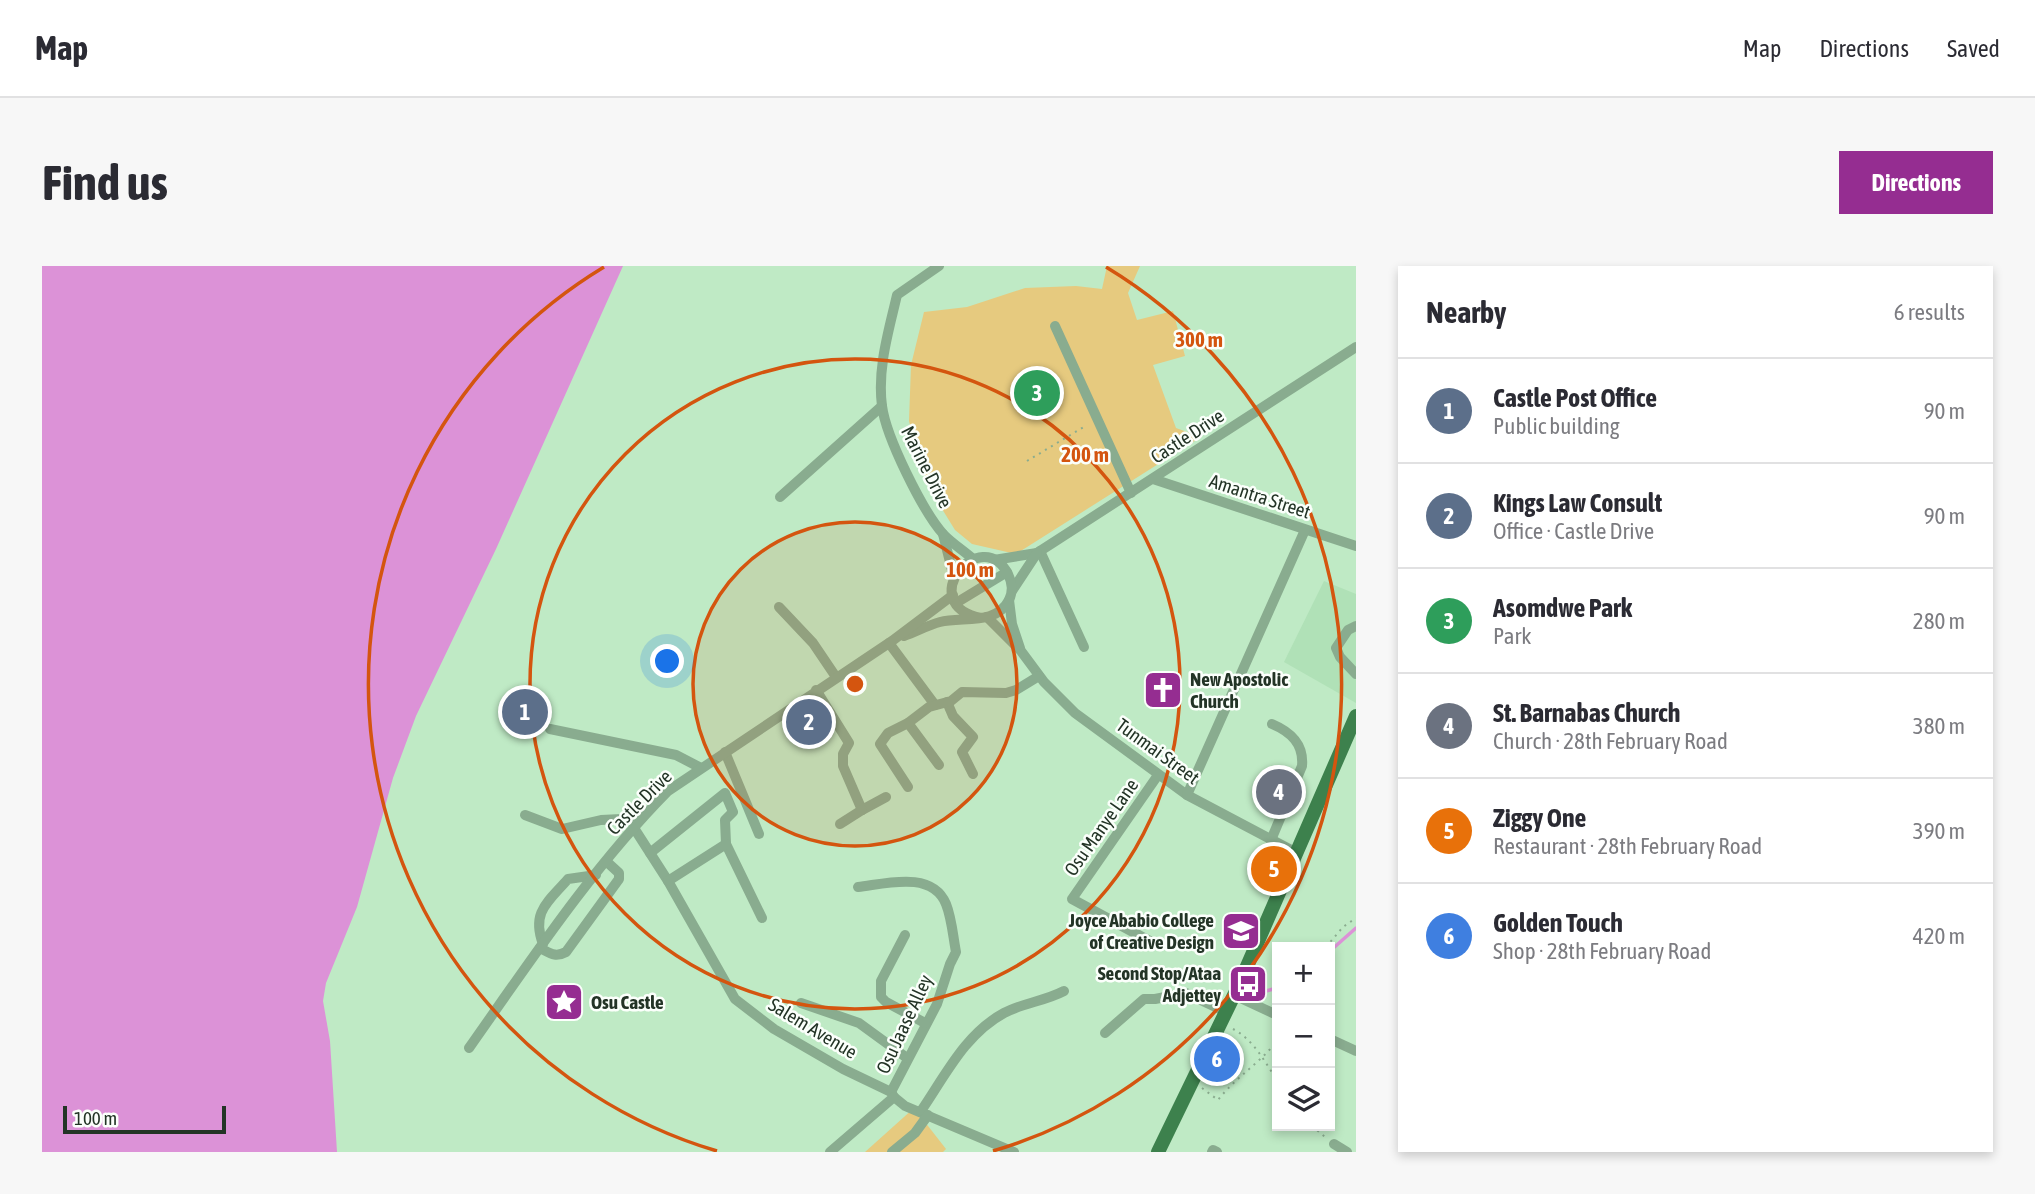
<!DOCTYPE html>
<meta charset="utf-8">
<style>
:root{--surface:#fff;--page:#f7f7f7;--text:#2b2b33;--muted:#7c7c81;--line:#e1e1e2;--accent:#952d91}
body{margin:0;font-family:"Asap Condensed",sans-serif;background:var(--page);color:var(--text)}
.controls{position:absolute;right:21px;bottom:21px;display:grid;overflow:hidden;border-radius:0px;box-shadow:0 4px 10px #0003}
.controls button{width:63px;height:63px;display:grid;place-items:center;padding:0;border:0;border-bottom:2px solid var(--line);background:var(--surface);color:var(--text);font:35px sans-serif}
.scale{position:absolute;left:21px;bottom:18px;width:163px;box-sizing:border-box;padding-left:7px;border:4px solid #233426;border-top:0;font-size:19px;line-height:24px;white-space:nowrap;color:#233426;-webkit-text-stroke:5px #fbfffb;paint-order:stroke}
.you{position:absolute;left:626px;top:396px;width:24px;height:24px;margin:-18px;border:5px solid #fff;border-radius:50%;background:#1a73e8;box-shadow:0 0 0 10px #1a73e833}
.badge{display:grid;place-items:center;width:46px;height:46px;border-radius:50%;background:var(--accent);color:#fff;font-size:23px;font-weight:700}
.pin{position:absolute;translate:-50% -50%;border:4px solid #fff;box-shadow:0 2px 7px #0006}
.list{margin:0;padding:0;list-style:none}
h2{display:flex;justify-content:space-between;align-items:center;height:91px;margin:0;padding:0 28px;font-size:30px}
h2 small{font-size:23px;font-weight:400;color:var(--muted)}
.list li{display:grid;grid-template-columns:46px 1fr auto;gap:21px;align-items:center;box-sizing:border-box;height:105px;padding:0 28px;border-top:2px solid var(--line)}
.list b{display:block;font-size:26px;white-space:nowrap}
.list p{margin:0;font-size:23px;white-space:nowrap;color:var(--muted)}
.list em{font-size:23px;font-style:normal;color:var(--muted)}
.icon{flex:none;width:38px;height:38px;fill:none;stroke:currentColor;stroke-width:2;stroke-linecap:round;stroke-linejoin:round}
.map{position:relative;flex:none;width:1314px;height:886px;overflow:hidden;border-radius:0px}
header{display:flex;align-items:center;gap:42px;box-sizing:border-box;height:98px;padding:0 35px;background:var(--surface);border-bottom:2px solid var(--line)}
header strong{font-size:33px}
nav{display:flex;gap:38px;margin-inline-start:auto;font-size:24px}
.intro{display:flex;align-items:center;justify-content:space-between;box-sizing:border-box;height:168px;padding:0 42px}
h1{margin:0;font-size:49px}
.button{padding:18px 32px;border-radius:0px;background:var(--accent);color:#fff;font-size:24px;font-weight:700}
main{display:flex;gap:42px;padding:0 42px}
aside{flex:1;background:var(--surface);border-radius:0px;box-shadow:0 4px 10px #0003}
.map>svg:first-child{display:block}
</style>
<header>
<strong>Map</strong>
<nav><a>Map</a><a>Directions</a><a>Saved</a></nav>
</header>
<div class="intro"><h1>Find us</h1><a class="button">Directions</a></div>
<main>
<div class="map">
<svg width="1314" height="886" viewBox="0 0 1314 886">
<rect width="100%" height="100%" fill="#bfeac5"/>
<path fill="#b0e1b7" d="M1282,315L1314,328V437L1242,396Z"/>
<g fill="#e6ca7f">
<path d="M1065,0H1098L1086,27L1095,54L1131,45L1143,90L1111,99L1134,162L1159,171L974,288L930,278L913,264L889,225L876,191L867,155L869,99L882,46L925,41L983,22L1034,20L1060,23Z"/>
<path d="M872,842L904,883L901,886H823Z"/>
</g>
<path fill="#dc92d7" d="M0,0H581L454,283L374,450L351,512L315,641L284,717L281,735L288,775L295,886H0Z"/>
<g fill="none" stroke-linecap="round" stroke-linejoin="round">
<g stroke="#dc92d7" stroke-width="3.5">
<path d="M1288,685L1314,662"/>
<path d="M1208,724L1224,725L1235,722"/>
</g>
<g stroke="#8aac8f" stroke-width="2" stroke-dasharray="2 5" stroke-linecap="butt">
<path d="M985,195L1045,159"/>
<path d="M1284,681L1301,661L1314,652"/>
<path d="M1191,763C1212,774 1222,795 1235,814"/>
<path d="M1160,822L1176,834C1194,811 1218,797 1235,775"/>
<path d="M1270,860L1283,871"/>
</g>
<g stroke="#89ac8f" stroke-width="10">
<path d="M897,0L855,29C847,64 835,102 840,140C844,171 881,246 902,269C911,278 922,285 931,293"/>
<path d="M1013,60L1089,227"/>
<path d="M1111,213L1314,280"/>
<path d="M738,231L840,140"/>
<path d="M901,268L912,312"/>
<path d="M998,285L1042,381"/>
<path d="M952,294L995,287L1314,81"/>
<path d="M970,325L995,287"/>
<path d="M967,334L970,358L978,382"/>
<path d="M914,337L965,306"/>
<path d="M737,341L771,377L794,411"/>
<path d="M945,351L979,385L1002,416L1033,447L1145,529L1253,586"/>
<path d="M1314,360L1306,364L1294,382L1298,391L1314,408"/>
<path d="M862,370C874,366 886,359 898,356C920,350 954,360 967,334C971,326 970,316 966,308C939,256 871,338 939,352"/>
<path d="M847,377L893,439"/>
<path d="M774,424L807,477L801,488V500L820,544L844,531"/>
<path d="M905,436L911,450L931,471L920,486L931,508"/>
<path d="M866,457L897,499"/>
<path d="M508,463L634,489L659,502"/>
<path d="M683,486L717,568"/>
<path d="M866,521L838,478L846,467L866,457L887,441L909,435L920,426L964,427L974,424L997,410"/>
<path d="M1145,529L1263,264"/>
<path d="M483,549L520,563L559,554L600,552"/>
<path d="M798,558L820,544"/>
<path d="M592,562L626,615L693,733L732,763L801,803L849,826L852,831L863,840L972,886"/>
<path d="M1229,574L1260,500C1262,478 1249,466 1230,458"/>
<path d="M608,587L683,527L691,546L683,554L684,578L720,652"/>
<path d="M626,615L684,578"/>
<path d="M816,621C843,618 890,604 904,638C910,653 911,671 914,686L908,698L895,738L849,826"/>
<path d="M863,669L839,715V731L844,736L883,757"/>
<path d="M501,678C489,646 506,636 526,613L554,609"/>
<path d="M1115,679L1030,633L1116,509"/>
<path d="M498,682C508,687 513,692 524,686L577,613V607L565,596"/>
<path d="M1192,729L1235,749"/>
<path d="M759,737L817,757L865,792"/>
<path d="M1063,767L1102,733H1113L1144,727L1184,746"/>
<path d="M1288,773L1314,785"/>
<path d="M427,782C489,694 550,602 626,525L850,375L911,329"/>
<path d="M879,845C903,810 923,768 962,747C981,737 1003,735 1022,725"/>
<path d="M1292,878L1305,886"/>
<path d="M788,886L852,831"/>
<path d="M850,886L873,867L886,849"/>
<path d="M1170,886L1171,884L1175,886"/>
</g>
<path stroke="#3d814d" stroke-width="14" d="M1116,886L1196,721L1314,450"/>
</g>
<circle cx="813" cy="418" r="162" fill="#d4550f" fill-opacity=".12"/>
<g fill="none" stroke="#d4550f" stroke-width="3.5">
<circle cx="813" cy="418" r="162"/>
<circle cx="813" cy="418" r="325"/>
<path d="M675 885A487 487 0 0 1 562 1M1064 1A487 487 0 0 1 951 885"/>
</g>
<defs>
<g id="church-square" transform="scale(2.0125)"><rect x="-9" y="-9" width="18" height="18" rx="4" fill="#952d91" stroke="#fbfffb"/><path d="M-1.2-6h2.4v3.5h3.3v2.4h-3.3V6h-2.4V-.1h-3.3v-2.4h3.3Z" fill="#fff"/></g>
<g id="school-square" transform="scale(2.0125)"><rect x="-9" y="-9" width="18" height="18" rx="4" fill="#952d91" stroke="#fbfffb"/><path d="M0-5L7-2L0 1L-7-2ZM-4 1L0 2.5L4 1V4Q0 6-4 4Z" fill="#fff"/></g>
<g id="bus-square" transform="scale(2.0125)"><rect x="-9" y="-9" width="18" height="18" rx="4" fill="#952d91" stroke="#fbfffb"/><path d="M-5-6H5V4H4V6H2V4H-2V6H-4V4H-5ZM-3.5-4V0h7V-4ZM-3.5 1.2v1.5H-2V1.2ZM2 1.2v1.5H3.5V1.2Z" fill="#fff"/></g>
<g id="sight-square" transform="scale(2.0125)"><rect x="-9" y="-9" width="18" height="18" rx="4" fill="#952d91" stroke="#fbfffb"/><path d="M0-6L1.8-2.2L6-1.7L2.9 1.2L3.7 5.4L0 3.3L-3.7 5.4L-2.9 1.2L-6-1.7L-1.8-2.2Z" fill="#fff"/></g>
</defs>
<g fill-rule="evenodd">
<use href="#church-square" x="1121" y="424"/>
<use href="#school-square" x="1199" y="665"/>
<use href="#bus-square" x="1206" y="718"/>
<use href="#sight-square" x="522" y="736"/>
</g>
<g text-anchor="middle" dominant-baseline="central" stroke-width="5" stroke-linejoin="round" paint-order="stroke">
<g font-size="19" fill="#233426" stroke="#fbfffb">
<text transform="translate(1145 170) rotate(-33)">Castle Drive</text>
<text transform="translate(885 201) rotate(63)">Marine Drive</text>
<text transform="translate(1218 230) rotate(18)">Amantra Street</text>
<text transform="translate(1116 485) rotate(36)">Tunmai Street</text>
<text transform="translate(597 536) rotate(-45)">Castle Drive</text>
<text transform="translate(1059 561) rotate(-55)">Osu Manye Lane</text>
<text transform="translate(862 758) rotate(-65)">Osu Jaase Alley</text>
<text transform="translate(771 762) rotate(31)">Salem Avenue</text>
</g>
<g font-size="19" font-weight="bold" fill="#233426" stroke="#fbfffb" text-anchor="start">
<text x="1148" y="413">New Apostolic<tspan x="1148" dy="22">Church</tspan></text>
<text x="1172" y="654" text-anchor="end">Joyce Ababio College<tspan x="1172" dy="22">of Creative Design</tspan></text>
<text x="1179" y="707" text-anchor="end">Second Stop/Ataa<tspan x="1179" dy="22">Adjettey</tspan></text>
<text x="549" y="736">Osu Castle</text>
</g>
</g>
<circle cx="813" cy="418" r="10" fill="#d4550f" stroke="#fbfffb" stroke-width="3.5"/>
<g font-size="21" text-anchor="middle" font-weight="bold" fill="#d4550f" stroke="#fbfffb" stroke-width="5" stroke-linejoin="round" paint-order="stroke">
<text x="1157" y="81">300 m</text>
<text x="1043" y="196">200 m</text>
<text x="928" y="311">100 m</text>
</g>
</svg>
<div class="controls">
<button>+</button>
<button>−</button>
<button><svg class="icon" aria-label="layers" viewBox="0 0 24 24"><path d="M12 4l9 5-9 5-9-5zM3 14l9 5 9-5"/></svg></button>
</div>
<div class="scale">100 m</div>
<div class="you"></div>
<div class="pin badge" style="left:483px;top:446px;background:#5c6f8a">1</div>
<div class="pin badge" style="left:767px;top:456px;background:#5c6f8a">2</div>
<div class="pin badge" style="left:995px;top:127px;background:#2e9e5b">3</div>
<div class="pin badge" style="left:1237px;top:526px;background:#6b7280">4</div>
<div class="pin badge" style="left:1232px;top:603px;background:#e8710a">5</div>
<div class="pin badge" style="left:1175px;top:793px;background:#3f7fe0">6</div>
</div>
<aside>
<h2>Nearby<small>6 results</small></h2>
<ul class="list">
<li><span class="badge" style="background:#5c6f8a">1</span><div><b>Castle Post Office</b><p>Public building</p></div><em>90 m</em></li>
<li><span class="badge" style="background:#5c6f8a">2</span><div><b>Kings Law Consult</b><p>Office · Castle Drive</p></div><em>90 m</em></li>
<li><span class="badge" style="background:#2e9e5b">3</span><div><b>Asomdwe Park</b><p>Park</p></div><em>280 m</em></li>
<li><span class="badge" style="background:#6b7280">4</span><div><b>St. Barnabas Church</b><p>Church · 28th February Road</p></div><em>380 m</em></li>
<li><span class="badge" style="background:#e8710a">5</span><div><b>Ziggy One</b><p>Restaurant · 28th February Road</p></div><em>390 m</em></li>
<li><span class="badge" style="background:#3f7fe0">6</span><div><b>Golden Touch</b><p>Shop · 28th February Road</p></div><em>420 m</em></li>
</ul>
</aside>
</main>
